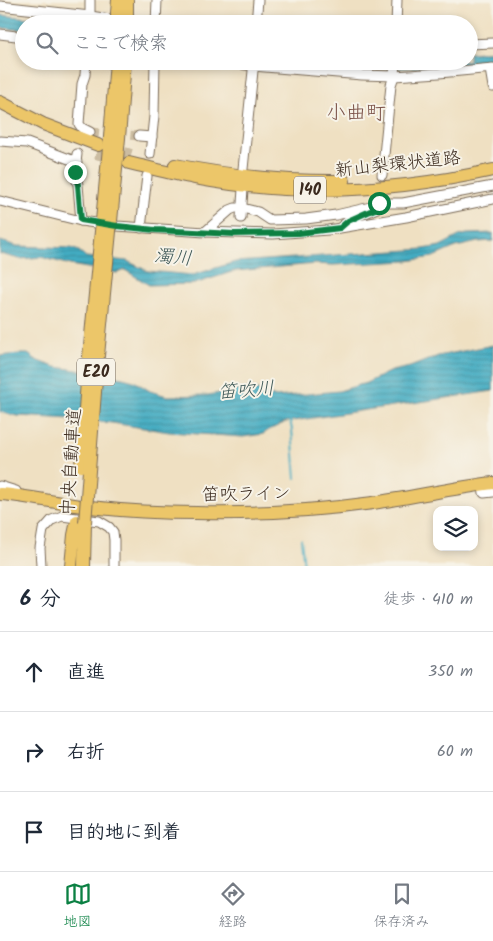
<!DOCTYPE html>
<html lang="ja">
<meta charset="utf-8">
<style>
:root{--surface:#fff;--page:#f2f2f3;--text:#1f2937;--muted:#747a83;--line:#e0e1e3;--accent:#0b8043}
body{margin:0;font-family:Kalam,"Klee One",sans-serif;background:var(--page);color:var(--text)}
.controls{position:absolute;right:15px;bottom:15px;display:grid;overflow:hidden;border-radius:10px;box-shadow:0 2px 8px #0003}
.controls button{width:45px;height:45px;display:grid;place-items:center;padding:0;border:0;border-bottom:1px solid var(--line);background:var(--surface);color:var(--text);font:25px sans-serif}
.stop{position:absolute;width:15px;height:15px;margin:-11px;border:4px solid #0b8043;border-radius:50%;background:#fff}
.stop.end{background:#0b8043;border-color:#fff;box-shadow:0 1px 5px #0008}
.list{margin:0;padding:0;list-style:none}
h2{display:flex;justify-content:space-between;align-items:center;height:65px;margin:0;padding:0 20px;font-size:21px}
h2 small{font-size:16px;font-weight:400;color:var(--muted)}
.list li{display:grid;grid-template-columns:32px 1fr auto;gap:15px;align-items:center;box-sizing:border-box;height:80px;padding:0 20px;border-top:1px solid var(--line)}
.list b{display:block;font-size:19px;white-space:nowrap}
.list em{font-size:16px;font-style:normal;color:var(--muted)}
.icon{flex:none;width:28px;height:28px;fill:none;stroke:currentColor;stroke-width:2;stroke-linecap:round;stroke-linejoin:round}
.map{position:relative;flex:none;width:493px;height:566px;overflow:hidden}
.search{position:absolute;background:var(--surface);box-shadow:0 2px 8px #0003;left:15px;right:15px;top:15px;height:55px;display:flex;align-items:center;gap:12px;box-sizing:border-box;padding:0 18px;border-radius:28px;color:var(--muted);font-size:19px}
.sheet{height:305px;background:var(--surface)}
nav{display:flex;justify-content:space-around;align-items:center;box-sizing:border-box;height:70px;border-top:1px solid var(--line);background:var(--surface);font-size:14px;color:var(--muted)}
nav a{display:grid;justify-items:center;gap:2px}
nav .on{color:var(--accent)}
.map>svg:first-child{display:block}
</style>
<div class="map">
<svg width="493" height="566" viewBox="0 0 493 566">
<defs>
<pattern id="water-rules" width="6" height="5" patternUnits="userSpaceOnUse" patternTransform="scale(1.25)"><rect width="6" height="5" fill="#43acc2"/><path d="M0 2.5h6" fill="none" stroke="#398c9d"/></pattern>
</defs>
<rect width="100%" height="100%" fill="#f7f3e8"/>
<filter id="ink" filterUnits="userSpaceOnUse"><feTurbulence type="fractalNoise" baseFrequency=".02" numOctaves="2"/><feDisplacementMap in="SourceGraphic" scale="10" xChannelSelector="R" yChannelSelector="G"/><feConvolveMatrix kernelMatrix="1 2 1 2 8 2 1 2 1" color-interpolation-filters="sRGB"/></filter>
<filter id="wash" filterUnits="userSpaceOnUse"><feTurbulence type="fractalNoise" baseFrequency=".0096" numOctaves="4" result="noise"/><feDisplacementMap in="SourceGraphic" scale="20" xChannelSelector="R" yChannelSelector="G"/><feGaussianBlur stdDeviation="1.12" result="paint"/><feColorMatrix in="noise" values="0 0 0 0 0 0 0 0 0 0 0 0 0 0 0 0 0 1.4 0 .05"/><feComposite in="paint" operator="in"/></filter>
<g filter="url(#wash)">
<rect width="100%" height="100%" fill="#efe0c2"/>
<g fill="url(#water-rules)" stroke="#3f6b70">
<path d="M0,15L88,24H24V30L0,28Z"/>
<path d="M493,51V62L434,67L380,69L330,67L286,61H469V53Z"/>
<path d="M493,233V241L478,242L456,247L433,257L407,261L333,265L315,264L235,271L194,284L149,285L125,270L117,273L70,265L41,257L20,259L0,254V241L17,246L71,248L79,251L86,257L127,261L148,271L193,275L235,262L424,249L440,246L459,236L467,234Z"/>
<path d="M493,345V391L286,422L269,430L263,434L243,437L169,432L112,423L71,419L17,416L0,412V356L19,354H28L38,361L55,367L107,374L134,381L150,391L167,396L208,395L251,388L276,397L339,391L366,383L391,371L410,367L438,356Z"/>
</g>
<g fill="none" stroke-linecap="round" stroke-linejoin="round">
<g stroke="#43acc2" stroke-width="2">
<path d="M290,420L292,430L296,478"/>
<path d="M301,539L304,566"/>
</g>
</g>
</g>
<g filter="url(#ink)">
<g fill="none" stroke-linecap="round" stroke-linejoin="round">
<path stroke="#cbbca1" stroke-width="9" stroke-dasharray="9 4.5" stroke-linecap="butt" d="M90,132L139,136"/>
<g stroke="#cbbca1" stroke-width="12" stroke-dasharray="12 6" stroke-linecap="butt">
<path d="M107,148L131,155"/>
<path d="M96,153L117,159"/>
</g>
<g stroke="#7a6a57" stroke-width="11">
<g id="minor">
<path d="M0,6L90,16L143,24"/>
<path d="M90,24V0"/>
<path d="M156,24L157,0"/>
<path d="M256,24L258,0"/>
<path d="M396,24L397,0"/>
<path d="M0,34L24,37"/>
<path d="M469,44L493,43"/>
<path d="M86,61L85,75L82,84L79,124L82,128L90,132"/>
<path d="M219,61L253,66L362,75L394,76L439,73L493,68"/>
<path d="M490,69L493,87"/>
<path d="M139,136L152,137"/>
<path d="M0,141L27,143L77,162"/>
<path d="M77,154L75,171L78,185L81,221"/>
<path d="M150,154L154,116L155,61"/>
<path d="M243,169L254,61"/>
<path d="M382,175L391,85L394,76L395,61"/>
<path d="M0,201L81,221L117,226L205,232L273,234L328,230L406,217L493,199"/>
<path d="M241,218L243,189"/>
<path d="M342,226L348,221L377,208L379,203V195"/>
<path d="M141,228L147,176"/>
<path d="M205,232L230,210L235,208H242L258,212L270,220L306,219L336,215L375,206L379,203H403L493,186"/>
<path d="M483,485L484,493L493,492"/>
<path d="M0,486L16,491"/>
<path d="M41,566L40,548L43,530L52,520L62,516L99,521L109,527L113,532L114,540V566"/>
</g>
</g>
<g stroke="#7a6a57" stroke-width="14">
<g id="highway">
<path d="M117,13L118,0"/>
<path d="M127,15V0"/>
<path d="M0,102L43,124L98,145"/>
<path d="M129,163C151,168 173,174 195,178C294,197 395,192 493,170"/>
<path d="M175,165C231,176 287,182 344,181"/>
<path d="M102,221L110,137L116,61"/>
<path d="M111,221L119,138L125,61"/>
<path d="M0,494C30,496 60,504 90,507C125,511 161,513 196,513C255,514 314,511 373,503C413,497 453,488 493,483"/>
<path d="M71,566L74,535L77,521"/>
<path d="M84,566L85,523"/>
</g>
</g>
<use href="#minor" stroke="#fff" stroke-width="9"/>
<use href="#highway" stroke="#ecc669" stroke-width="12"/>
<g stroke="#7a6a57" stroke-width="14" stroke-linecap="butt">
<g id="highway-bridge">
<path d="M117,24V13"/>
<path d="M127,24V15"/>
<path d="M81,466L88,367L102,221"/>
<path d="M85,523L97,366L111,221"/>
</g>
</g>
<use href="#highway-bridge" stroke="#ecc669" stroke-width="12"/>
</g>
</g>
<g fill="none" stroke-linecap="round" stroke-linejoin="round" filter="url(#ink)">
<path stroke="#0b8043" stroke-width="6" d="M75,172L78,185L81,220L117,226L155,230L234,234L299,233L340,228L348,221L377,208L379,203"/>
</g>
<g text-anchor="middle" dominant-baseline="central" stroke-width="4" stroke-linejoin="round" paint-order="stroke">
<g fill="#f7f3e8" stroke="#73665b" stroke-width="1">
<rect x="294" y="176.5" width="32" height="27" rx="4"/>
<rect x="77" y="358.5" width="38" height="27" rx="4"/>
</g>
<g font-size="16" font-weight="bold" fill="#3b2a1e">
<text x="310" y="190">140</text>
<text x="96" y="372">E20</text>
</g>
<g font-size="18" fill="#3b2a1e" stroke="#f7f3e8">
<text transform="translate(398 165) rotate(-6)">新山梨環状道路</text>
<text transform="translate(72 462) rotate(-86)">中央自動車道</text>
<text transform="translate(246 495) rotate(-1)">笛吹ライン</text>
</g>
<g font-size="19" font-style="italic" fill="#3e5857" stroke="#f7f3e8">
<text transform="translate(173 258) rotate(5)">濁川</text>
<text transform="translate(246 391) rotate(-4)">笛吹川</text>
</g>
<g font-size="20" fill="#7c5349" stroke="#f7f3e8">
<text x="356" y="114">小曲町</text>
</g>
</g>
</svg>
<div class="controls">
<button><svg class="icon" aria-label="layers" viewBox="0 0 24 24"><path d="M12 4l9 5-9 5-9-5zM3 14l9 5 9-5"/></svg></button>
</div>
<div class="stop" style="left:379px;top:203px"></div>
<div class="stop end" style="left:75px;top:172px"></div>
<div class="search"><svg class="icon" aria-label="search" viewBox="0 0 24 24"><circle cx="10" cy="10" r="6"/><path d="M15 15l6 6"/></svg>ここで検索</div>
</div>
<section class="sheet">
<h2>6 分<small>徒歩 · 410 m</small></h2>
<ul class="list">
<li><svg class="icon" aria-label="ahead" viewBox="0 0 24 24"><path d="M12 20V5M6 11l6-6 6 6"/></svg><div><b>直進</b></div><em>350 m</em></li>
<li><svg class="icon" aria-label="right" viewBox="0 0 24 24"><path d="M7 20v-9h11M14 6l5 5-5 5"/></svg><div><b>右折</b></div><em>60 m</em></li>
<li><svg class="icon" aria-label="arrive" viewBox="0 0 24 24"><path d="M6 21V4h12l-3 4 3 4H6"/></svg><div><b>目的地に到着</b></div></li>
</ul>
</section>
<nav>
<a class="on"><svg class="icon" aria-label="map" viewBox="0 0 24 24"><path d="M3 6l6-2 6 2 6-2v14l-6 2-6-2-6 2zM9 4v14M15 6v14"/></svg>地図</a>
<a><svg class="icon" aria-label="directions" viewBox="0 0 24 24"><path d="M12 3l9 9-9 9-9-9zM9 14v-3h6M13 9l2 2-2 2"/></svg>経路</a>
<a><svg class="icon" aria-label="saved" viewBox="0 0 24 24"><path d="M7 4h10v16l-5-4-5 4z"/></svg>保存済み</a>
</nav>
